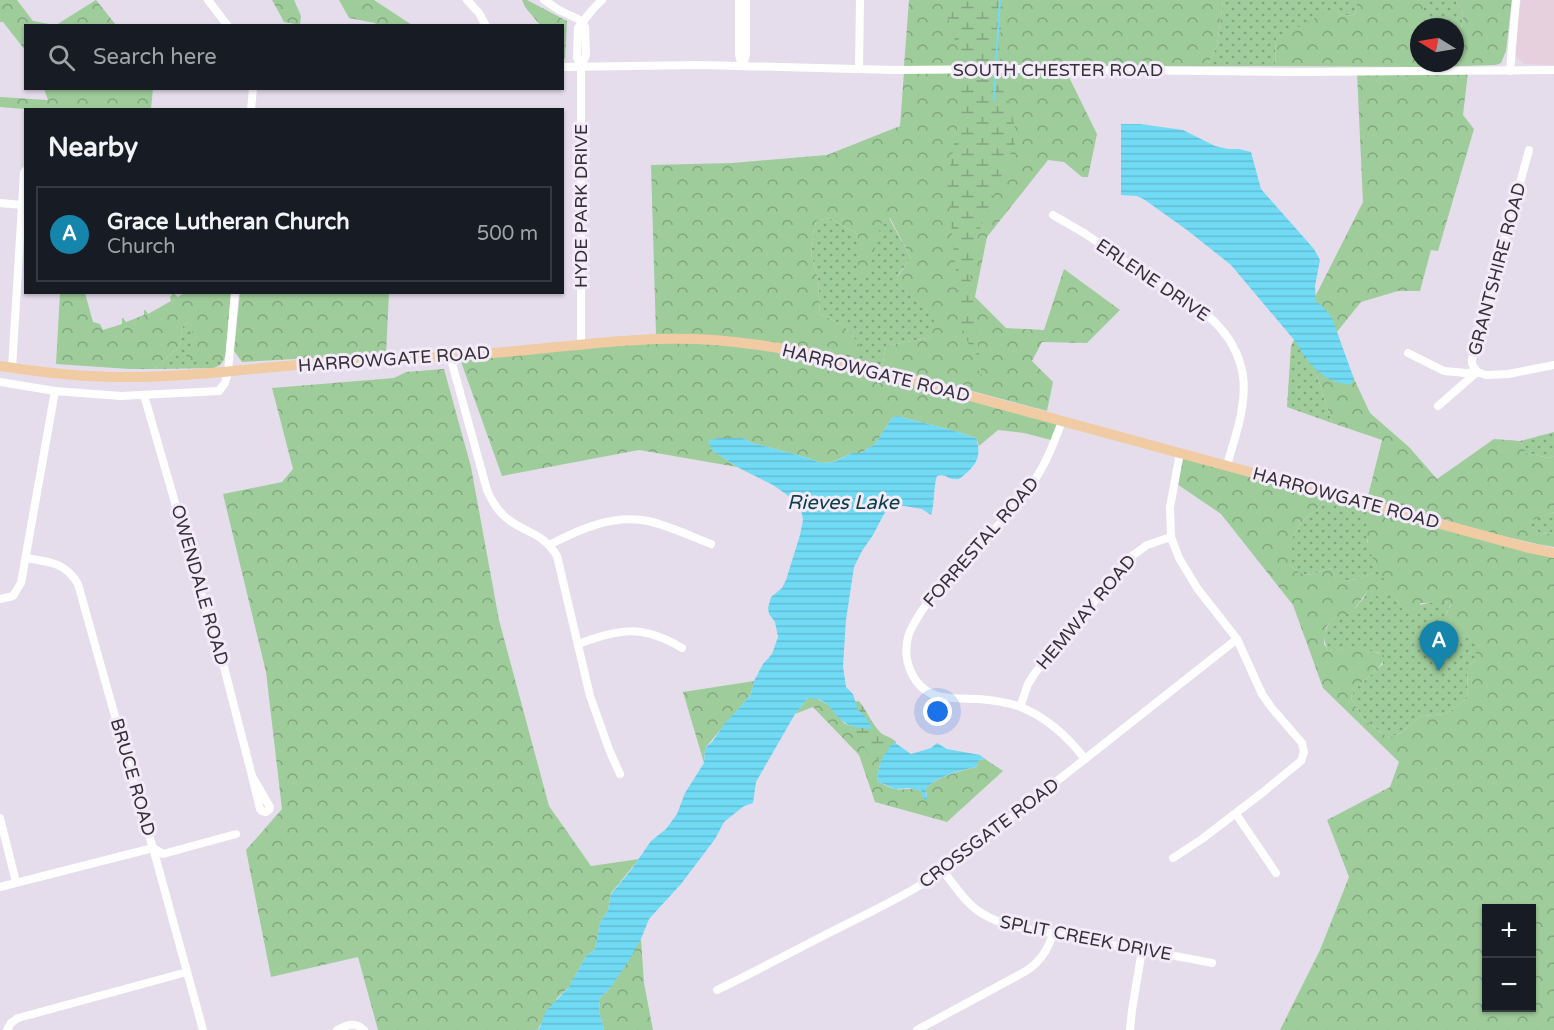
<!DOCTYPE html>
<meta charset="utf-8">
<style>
:root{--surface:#171b24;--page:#20242c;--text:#f1f3f6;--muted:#9ea1a6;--line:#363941;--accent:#1585ac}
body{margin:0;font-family:"Varela Round",sans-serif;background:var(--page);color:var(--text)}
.controls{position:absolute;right:18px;bottom:18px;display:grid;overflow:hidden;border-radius:0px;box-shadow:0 2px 4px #0004}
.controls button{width:54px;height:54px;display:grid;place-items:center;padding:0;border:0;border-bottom:2px solid var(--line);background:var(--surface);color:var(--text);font:30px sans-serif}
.compass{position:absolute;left:1410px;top:18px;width:54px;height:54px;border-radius:50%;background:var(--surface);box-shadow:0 2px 4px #0004;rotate:281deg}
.you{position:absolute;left:938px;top:712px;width:21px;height:21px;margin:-15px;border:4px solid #fff;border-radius:50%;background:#1a73e8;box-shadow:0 0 0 9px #1a73e833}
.badge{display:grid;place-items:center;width:39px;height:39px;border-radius:50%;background:var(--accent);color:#fff;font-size:20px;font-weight:700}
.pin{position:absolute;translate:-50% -50px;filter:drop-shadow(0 2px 3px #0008)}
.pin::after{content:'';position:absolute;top:32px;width:21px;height:18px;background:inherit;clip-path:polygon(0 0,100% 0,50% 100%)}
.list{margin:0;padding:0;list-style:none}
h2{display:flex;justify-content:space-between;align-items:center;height:78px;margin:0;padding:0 24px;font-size:26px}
h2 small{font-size:20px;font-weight:400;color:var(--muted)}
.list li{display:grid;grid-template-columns:39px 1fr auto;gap:18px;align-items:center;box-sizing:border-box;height:96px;margin:0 12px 12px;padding:0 12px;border:2px solid var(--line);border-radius:0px}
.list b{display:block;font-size:22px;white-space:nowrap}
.list p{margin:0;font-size:20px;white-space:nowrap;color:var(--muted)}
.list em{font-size:20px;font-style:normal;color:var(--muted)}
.icon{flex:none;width:33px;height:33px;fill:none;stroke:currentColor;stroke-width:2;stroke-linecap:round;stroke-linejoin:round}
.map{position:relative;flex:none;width:1554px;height:1030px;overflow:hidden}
.search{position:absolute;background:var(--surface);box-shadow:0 2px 4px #0004;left:24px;top:24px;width:540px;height:66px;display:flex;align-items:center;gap:15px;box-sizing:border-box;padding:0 21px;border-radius:0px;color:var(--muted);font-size:22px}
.panel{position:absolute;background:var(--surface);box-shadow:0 2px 4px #0004;left:24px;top:108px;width:540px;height:186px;border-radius:0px}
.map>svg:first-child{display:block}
</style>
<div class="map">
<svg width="1554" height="1030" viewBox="0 0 1554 1030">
<defs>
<pattern id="grass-dots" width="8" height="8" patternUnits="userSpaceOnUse" patternTransform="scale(1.5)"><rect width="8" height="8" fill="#9fcc9b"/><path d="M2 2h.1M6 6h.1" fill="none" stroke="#82a67f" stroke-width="1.8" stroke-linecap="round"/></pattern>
<pattern id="forest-crowns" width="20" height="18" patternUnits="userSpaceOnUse" patternTransform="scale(1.5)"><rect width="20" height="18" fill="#9fcc9b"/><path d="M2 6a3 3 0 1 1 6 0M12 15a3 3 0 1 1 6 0" fill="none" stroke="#82a67f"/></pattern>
<pattern id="wetland-marsh" width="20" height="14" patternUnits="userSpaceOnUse" patternTransform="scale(1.5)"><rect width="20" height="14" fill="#9fcc9b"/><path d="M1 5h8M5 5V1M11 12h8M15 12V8" fill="none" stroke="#82a67f"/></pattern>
<pattern id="water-rules" width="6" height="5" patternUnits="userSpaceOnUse" patternTransform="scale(1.5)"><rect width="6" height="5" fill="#71daf4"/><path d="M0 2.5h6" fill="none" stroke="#62bcd2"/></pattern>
</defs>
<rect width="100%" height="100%" fill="#e6ddec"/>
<path fill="#e6d0dd" d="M1521,0H1554V65L1524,64L1517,58L1514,50Z"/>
<g fill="url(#grass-dots)">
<path d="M1223,0H1357V8L1355,14L1351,16L1339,14L1276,39L1275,66H1207L1217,46Z"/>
<path d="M1424,0H1456C1457,6 1462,9 1463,16L1457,60L1461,66L1419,67L1427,63H1455V27H1424Z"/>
<path d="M829,218L858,234V275L882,221L889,218L911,258L897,276L898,284L935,318L932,337L886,346L882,367L859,360V344L843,325L820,314L818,279L811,254L816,221Z"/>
<path d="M187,322L192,325V346L188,360H224L220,365L214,368L154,369L180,346L183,326Z"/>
<path d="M1299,329L1316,356L1317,375L1332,423L1287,407L1291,346Z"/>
<path d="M1554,432V456L1549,458L1526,453L1520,441Z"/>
<path d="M1328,493L1368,504L1367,541L1380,572L1404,611C1416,605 1439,598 1451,604L1445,616L1451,634L1464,636L1476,643V660L1467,667L1468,698L1446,714L1421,716L1400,733L1389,738L1363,719L1351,698L1354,690L1383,664L1380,653C1360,648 1348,648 1328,651C1322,640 1324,624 1336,617C1341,614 1348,615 1353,610C1366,598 1369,590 1374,573C1361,579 1351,581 1337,581L1331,568C1315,573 1306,580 1292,567V538L1300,524L1310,514L1322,506Z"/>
<path d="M1554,512V534L1539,533L1526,522Z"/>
</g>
<g fill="url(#forest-crowns)" fill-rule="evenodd">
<path d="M0,0H17L33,21L55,25L26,26L25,50L3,22H0Z"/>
<path d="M96,0L116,25H56Z"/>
<path d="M272,0H294L301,16L300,25L284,22Z"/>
<path d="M339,0H374L412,25H377L375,23L349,18Z"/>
<path d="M522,0H527L567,21L565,58L563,59L562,26L540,25L525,7Z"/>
<path d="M909,0H1223L1217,46L1207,66H904Z"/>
<path d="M1357,0H1424V27H1419V63H1427L1419,67L1275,66L1276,39L1323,14H1339L1351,16L1355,14L1357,8Z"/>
<path d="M1456,0H1512L1506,51L1501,63L1496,65L1461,66L1457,60L1463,16C1462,9 1457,6 1456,0Z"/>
<path d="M1066,71L1097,134L1088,177H1082L1064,162L1048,160L987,237L975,297L1006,328L1044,330L1064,269L1120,310L1087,343L1042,342L1032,361L1053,382L1047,411L882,367L886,346L932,337L934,318L898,284L897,277L911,258L890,218L882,221L868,275H858V234L829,218L816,221L811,254L818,279L820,314L843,325L859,344V360L744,339L656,335L651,165L732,163L827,155L900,126L904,72Z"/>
<path d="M1468,72L1463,115L1474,129L1438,251L1431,250L1420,291H1398L1361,302L1336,333L1349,368L1370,413L1409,447L1437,479L1494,439L1520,441L1526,453L1549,458L1554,456V512L1527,522L1539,533L1554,534V547C1491,536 1430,513 1367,500L1382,440L1332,423L1317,375L1313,301L1363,202L1357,73Z"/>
<path d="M44,89H153L151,109L36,110L0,107V97L48,100Z"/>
<path d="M60,293H85L93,322L100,324L103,330L122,324V318H123L126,322L144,315V310H145L148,314L171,301L170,297L173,293L178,297L184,293H231L226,353L224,360L188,361L186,355L192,346V325L187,322L183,326L180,346L154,369H130L56,364Z"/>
<path d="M240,293H389L386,354L242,362L234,351Z"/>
<path d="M644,340L759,345L1062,421L1055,441L1024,433L998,430L979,446L976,438L955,431L897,416L892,418L875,444L861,453H852L833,462L821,463L805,457L753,443L742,438H718L709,441L712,450L737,467L639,450L502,476L459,356Z"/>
<path d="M444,369L471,467L499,620L549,806L591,866L639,859L611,893L608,910L600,923L595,949L586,956L569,987L558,997L537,1030H378L358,957L271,977L246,850L282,809L266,672L223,494L282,482L293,469L272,388L394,378L406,372Z"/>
<path d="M1180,453L1328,493L1322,506L1310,514L1300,524L1292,538V567C1306,580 1315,573 1331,568L1337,581C1351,581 1361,579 1374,573L1382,580L1387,592L1380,598L1368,591L1351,613L1334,618L1326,627L1324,644L1328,651C1348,648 1366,647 1385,656C1380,674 1357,680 1351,698L1363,719L1389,738L1400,733L1421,716L1446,714L1468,698L1467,667L1476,660V644L1464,636L1451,635L1443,627L1445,616L1451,605L1446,602L1421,603L1414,613L1404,611C1392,590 1372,566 1368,543C1365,530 1367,517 1368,504L1554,553V1030H1280L1320,950L1349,877L1327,820L1390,787L1399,762L1323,688L1293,605L1221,514L1174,482ZM1486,908H1532V1008H1486Z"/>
<path d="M754,681L751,694L705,748L704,763L683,692Z"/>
<path d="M808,698H816L830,706L845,724L881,734L891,738L896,742C882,752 879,764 877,781C882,783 889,788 895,789C911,792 914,782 927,798L926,788C940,775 958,772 976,767L979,760L985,759L1003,771L947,822L875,802L859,755L813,707L795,714Z"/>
<path d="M641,939L644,983L653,1030H604L599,1011L600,998L610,988Z"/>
</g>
<g fill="url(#wetland-marsh)">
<path d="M942,0H1003L999,54L1017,138L979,231L970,277L982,379L961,324L947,181L961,109L960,55Z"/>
<path d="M859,701C867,711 871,722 879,731C883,736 890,737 896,742L895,748L882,765L878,760L871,757L859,739L853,723L852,702Z"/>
</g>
<g fill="url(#water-rules)">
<path d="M1121,124H1140L1183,130L1215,146L1228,149H1239L1251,152L1261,189L1314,249L1320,260L1315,286L1316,301L1324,308L1332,318L1354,379L1350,385C1344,383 1337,383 1331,380C1314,371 1304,357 1295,341L1231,265L1187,230L1145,200L1137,196L1121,195Z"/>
<path d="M897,416L955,431L976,438C982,455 977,465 963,476C960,478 959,480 955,479C946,479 947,473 937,476C933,489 935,503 931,515L922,509L893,504L884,514L873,535L862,551L854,567L846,620L843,666L846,687L853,694L858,710L864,715L873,729C864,728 851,728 844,722C830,712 830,698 808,698L795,714L756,782L753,803L744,806L724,822L715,839L681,884L649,919L641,939L630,959L610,988L600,998L599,1011L604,1030H537L540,1027L546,1011L569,987L586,956L595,949L600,923L608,910L611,894L631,870L651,841L666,829L677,814L685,793L704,763L705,748L712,742L726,722L740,707L751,694L754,681L763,664L772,654L778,637L775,622L769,614L768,608L771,597L782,588L786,580L800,535L803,520L800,504L773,485L737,467L712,450L708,441L718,438H742L753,443L805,457L821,463L834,462L852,453H861L875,444L892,418Z"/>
<path d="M894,742L911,754L931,748L937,743L947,749L980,755L985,759L979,760L976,767C958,771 940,775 926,788L927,799L924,800L921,791L911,788L895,789L877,781C879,762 883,755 894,742Z"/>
</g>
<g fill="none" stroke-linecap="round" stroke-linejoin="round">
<g stroke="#71daf4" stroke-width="2">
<path d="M996,63L1000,0"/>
<path d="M994,100L995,75"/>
</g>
<g stroke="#fff" stroke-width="8">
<path d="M208,0L228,26"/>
<path d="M467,0L479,13L486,26"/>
<path d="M544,0L559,10L582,21L585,27L586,55L581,67V345"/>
<path d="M739,0V55L742,66"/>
<path d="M742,66L746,55V0"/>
<path d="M562,67L701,65L894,70L1019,69L1297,72L1554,70"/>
<path d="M581,67L577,58L578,28L592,10L602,0"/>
<path d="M859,69L860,0"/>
<path d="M1510,71L1516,0"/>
<path d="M251,110L253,88"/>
<path d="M0,203L22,205"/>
<path d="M1053,215C1063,221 1074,227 1084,233C1101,244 1117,256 1133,267C1177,296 1234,317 1243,376C1247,406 1235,437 1227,465"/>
<path d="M1408,353L1444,371L1466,373L1477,372L1486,375L1508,374L1554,365"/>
<path d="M450,356L487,490C492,502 498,512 509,520C528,534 543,533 557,556L590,696L610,752L620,774"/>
<path d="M12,368L24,173L26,170"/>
<path d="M0,382L55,391L121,396L219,391L225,383L228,371L235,292"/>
<path d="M144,395L212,631L224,667L252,776L270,807L269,810L266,812L262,811L260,809L252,776"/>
<path d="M1438,406L1477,372L1472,364V359L1529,150"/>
<path d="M1062,421C1053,446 1044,468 1028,490C1017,504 1006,518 993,531C967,556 943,579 923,609C917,618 911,627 908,637C905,649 906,661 911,672C925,702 950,698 978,699C991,700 1005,702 1018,706C1045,716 1068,737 1085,759"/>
<path d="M549,545C580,529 613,514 648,521C670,526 690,536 711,544"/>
<path d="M26,558C49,562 65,562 78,584L137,795L153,848L203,1030"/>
<path d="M0,599L13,596L21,583L55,391"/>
<path d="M578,644C621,629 641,624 682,648"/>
<path d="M1020,707L1028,684L1035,673L1132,556L1147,545L1171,537"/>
<path d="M1236,814L1276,873"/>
<path d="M0,818L16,882"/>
<path d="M1173,858L1202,839L1262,793L1301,761L1304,752L1302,743L1271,707L1262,694L1237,639L1197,588L1179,558L1171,537L1170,507L1180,453"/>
<path d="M943,871C955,886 967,905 983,914C1003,926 1028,929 1050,933C1103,945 1158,952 1212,963"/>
<path d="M0,887L153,848L163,854L236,834"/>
<path d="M717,990C752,973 786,955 821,937C862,916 904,897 943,871L1237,639"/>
<path d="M7,1030L11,1023L18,1018L187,972"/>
<path d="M337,1030C347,1025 355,1021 364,1030"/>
<path d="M917,1030L1026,971C1040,962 1048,950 1053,934"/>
<path d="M1130,1030L1132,1010L1142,950"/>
</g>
<path stroke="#f0cba3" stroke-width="10" d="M0,366C39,372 78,377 117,377C185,378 253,368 320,363C382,359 444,357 506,352C574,346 645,335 714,340C754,343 795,350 834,359L1525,547L1554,553"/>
</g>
<g text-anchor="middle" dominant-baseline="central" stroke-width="6" stroke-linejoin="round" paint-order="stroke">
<g font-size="18" fill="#353137" stroke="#f3eafa">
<text x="1058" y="70">SOUTH CHESTER ROAD</text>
<text transform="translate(581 206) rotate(-90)">HYDE PARK DRIVE</text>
<text transform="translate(1497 269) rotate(-75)">GRANTSHIRE ROAD</text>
<text transform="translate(1153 280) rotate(34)">ERLENE DRIVE</text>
<text transform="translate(394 359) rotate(-4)">HARROWGATE ROAD</text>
<text transform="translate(876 373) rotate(14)">HARROWGATE ROAD</text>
<text transform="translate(1346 498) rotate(15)">HARROWGATE ROAD</text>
<text transform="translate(981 542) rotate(-49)">FORRESTAL ROAD</text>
<text transform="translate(200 585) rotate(74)">OWENDALE ROAD</text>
<text transform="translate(1086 612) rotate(-50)">HEMWAY ROAD</text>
<text transform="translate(133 777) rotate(74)">BRUCE ROAD</text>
<text transform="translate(989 833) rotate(-37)">CROSSGATE ROAD</text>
<text transform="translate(1086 938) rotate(11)">SPLIT CREEK DRIVE</text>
</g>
<g font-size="20" font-style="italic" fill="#0c3e49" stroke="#f3eafa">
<text x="843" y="503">Rieves Lake</text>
</g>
</g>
</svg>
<div class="controls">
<button>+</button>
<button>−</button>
</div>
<svg class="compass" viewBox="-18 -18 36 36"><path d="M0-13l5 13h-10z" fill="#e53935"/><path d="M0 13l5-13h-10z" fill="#9ea1a6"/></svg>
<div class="you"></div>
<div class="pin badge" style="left:1439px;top:671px">A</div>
<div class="search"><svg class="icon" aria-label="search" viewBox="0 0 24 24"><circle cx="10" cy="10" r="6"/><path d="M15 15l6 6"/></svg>Search here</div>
<section class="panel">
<h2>Nearby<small></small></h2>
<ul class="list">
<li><span class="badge">A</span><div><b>Grace Lutheran Church</b><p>Church</p></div><em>500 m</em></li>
</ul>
</section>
</div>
